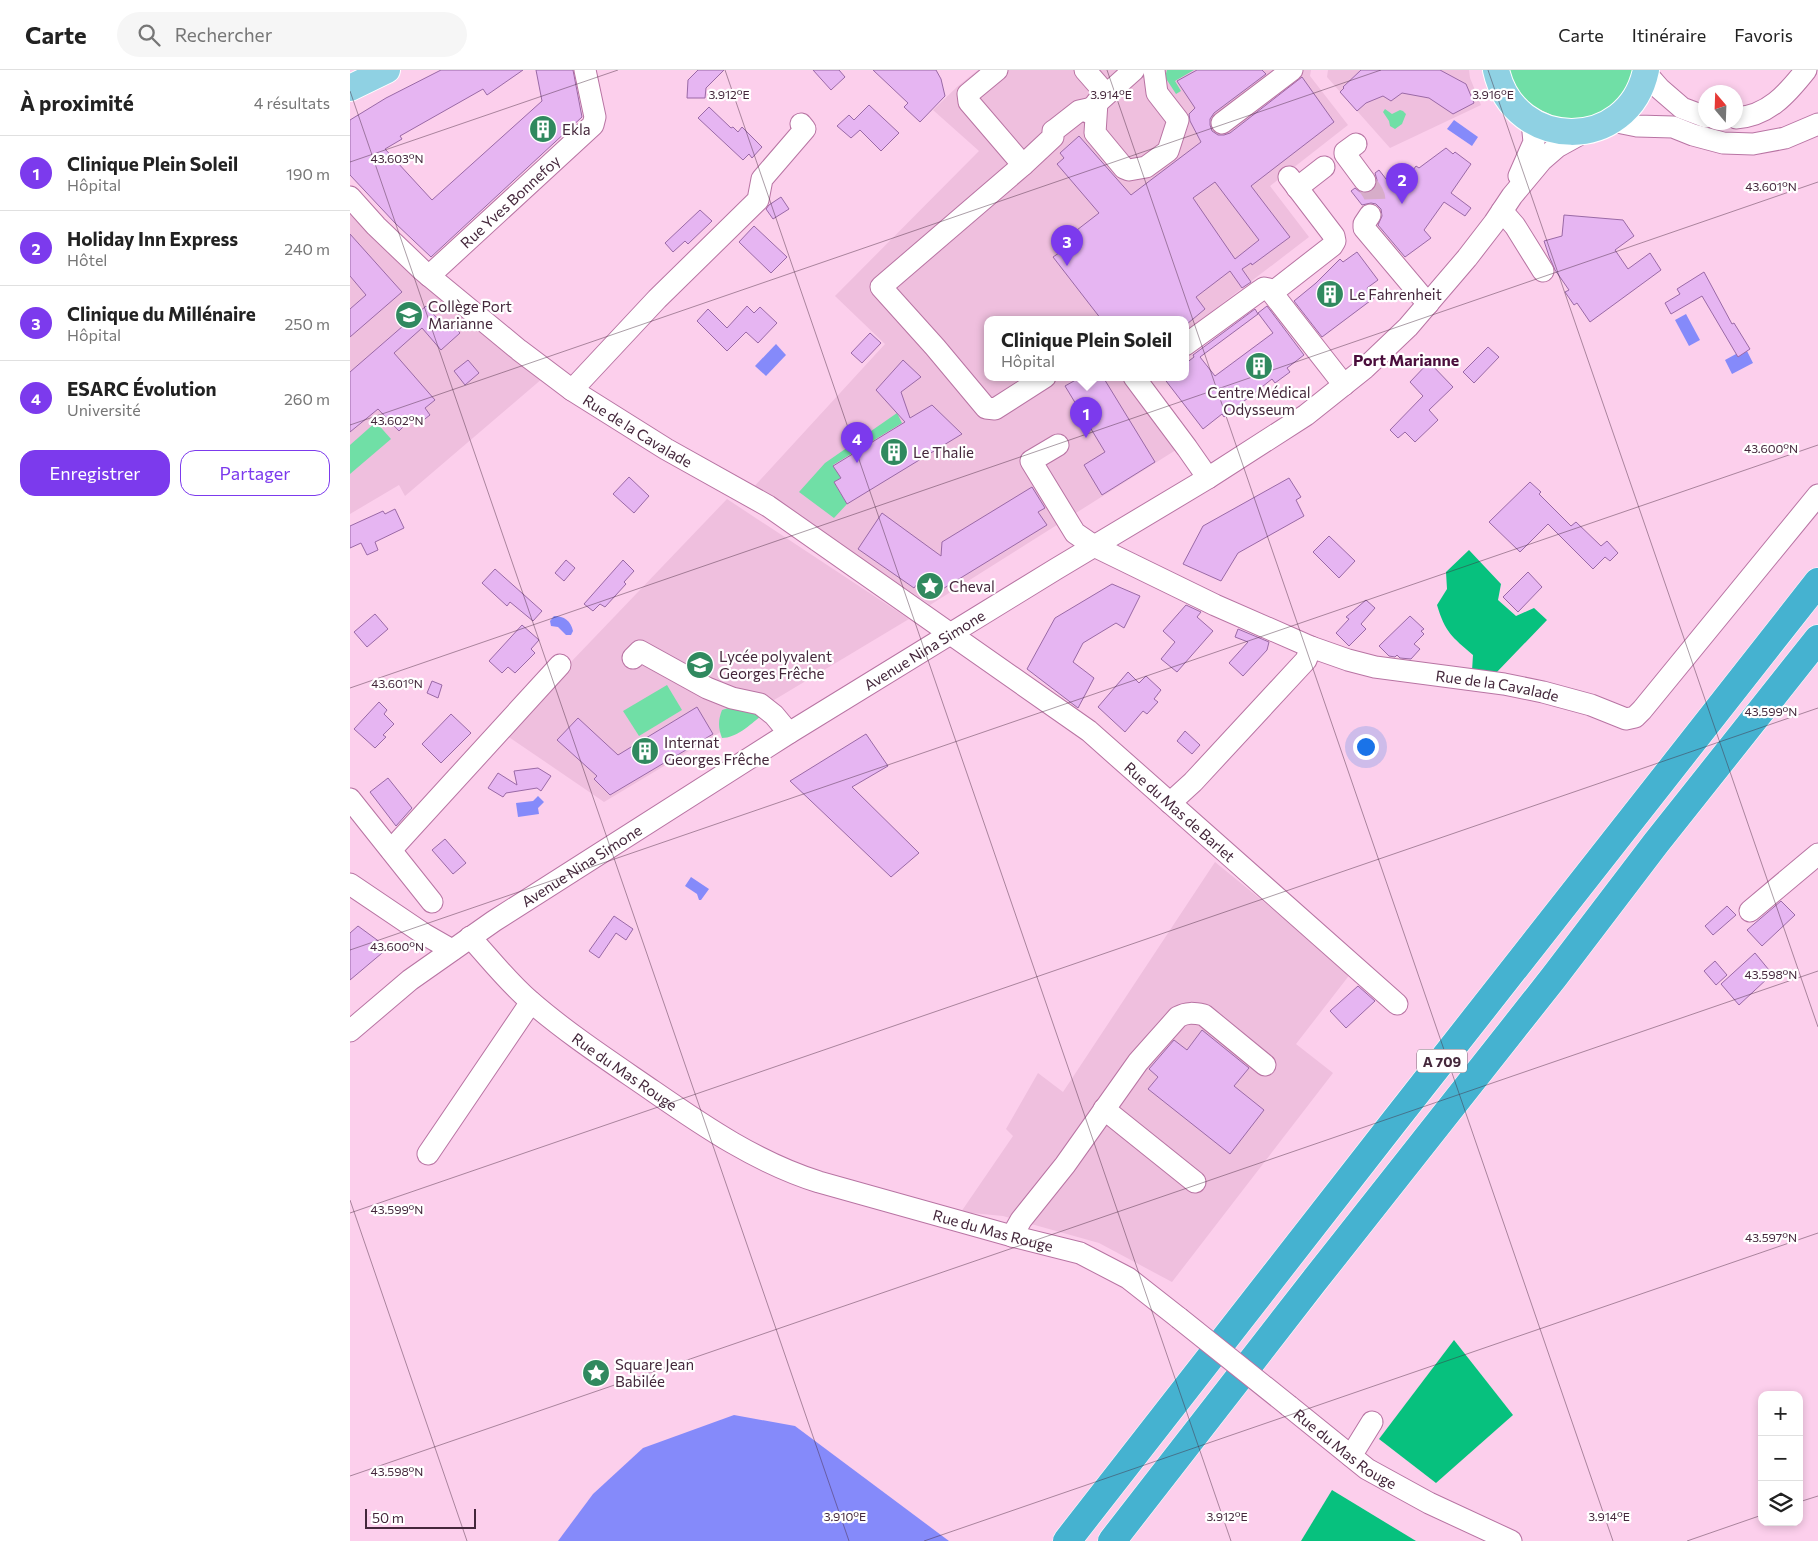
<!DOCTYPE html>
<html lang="fr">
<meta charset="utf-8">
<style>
:root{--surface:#fff;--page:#f6f6f6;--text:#222;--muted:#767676;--line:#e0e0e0;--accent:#7c3aed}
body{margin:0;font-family:Commissioner,sans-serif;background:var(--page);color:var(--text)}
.controls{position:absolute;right:15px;bottom:15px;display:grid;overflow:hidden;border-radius:10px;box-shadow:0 2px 8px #0003}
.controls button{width:45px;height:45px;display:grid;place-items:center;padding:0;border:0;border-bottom:1px solid var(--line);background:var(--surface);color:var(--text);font:25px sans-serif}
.compass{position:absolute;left:1348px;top:15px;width:45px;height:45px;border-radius:50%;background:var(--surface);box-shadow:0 2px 8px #0003;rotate:341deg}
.scale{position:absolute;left:15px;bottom:12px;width:111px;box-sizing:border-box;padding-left:5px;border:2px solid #44273b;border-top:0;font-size:14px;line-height:18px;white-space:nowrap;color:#44273b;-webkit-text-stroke:4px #fff;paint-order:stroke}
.you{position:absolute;left:1015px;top:676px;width:18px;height:18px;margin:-12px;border:4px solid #fff;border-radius:50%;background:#1a73e8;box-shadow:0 0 0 8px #1a73e833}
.badge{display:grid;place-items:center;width:32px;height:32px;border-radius:50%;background:var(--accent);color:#fff;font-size:16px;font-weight:700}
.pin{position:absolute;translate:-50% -41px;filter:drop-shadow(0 1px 2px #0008)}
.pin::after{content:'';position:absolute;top:26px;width:18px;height:15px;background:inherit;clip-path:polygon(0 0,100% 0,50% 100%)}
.popup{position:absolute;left:634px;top:246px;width:205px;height:65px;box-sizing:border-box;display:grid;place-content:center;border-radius:10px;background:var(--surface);filter:drop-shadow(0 1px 4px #0005);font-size:16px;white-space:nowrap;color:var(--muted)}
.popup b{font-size:19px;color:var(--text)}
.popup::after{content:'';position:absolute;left:50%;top:100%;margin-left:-10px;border:10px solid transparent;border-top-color:var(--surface)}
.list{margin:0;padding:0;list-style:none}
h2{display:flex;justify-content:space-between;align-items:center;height:65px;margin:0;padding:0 20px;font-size:21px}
h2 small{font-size:16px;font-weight:400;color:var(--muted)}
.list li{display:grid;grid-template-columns:32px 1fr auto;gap:15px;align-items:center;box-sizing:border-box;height:75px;padding:0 20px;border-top:1px solid var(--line)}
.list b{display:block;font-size:19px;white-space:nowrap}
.list p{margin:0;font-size:16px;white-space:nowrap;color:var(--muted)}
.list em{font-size:16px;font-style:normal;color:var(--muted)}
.actions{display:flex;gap:10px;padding:15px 20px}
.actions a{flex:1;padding:11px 0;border:1px solid var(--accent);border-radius:15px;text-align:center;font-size:18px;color:var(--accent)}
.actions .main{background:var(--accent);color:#fff}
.icon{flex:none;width:28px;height:28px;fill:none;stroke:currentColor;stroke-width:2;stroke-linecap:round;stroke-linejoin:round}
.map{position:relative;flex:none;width:1468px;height:1471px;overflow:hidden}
header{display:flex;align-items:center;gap:30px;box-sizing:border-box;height:70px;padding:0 25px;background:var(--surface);border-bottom:1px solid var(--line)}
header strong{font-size:24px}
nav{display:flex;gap:28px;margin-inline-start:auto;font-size:18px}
.search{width:350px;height:45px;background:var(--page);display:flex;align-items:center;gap:12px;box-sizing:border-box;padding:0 18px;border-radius:28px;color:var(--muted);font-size:19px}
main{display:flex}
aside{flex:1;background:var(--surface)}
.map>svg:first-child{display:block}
</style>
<header>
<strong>Carte</strong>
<div class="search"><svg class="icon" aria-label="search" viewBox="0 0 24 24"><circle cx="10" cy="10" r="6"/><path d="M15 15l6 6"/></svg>Rechercher</div>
<nav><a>Carte</a><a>Itinéraire</a><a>Favoris</a></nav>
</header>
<main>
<aside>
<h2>À proximité<small>4 résultats</small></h2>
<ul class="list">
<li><span class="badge">1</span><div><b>Clinique Plein Soleil</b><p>Hôpital</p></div><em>190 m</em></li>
<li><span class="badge">2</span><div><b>Holiday Inn Express</b><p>Hôtel</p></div><em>240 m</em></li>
<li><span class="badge">3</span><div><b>Clinique du Millénaire</b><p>Hôpital</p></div><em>250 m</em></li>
<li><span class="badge">4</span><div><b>ESARC Évolution</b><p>Université</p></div><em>260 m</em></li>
</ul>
<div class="actions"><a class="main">Enregistrer</a><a>Partager</a></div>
</aside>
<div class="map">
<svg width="1468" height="1471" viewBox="0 0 1468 1471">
<rect width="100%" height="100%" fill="#fccfec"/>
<g fill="#efbfde">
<path d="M628,0H961L960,6L998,55L920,116L959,167L835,262V249H637V307H776L772,310L829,378L580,535L475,463L401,420L535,274L485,226L629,81L583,40L608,16Z"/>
<path d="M978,0H1119L1120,8L1131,35L1040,78L977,7Z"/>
<path d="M0,142L6,150L41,182L193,308L55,426L49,415L0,444Z"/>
<path d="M377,429L559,549L254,732L153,663Z"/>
<path d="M865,792L1001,903L946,974L983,1003L822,1212L749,1173L653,1146L611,1142L663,1066L656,1059L688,1003L713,1022Z"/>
</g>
<g fill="#70dfa6">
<path d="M817,0H844L825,11L831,21L826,24L815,7Z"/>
<path d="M1157,0H1285L1280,15L1260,39L1243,48L1214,51L1176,33Z"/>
<path d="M1035,39L1042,44L1050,40L1053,41L1056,44L1052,54L1045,59L1040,56L1039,51L1033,42Z"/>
<path d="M547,343L552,353L483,395L491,408L484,412L497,434L484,448L449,422L475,393Z"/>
<path d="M26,352L41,369L0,404V375Z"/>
<path d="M317,615L332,640L289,666L273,641Z"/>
<path d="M381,637L411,646C400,655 386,668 372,668C368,658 368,650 372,640Z"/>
</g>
<g fill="#07c17e">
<path d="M1119,480L1151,514L1148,530L1166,546L1184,538L1197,550L1145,604L1122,601L1123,585C1102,567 1095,562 1087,535L1097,519L1096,502Z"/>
<path d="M1104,1270L1163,1345L1086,1413L1029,1369Z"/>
<path d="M982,1420L1066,1471H951Z"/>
</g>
<g fill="#858afa">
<path d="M1104,50L1128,67L1122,76L1097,59Z"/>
<path d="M1336,244L1350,270L1339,276L1325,250Z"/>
<path d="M426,274L436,285L416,306L405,296Z"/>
<path d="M1397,281L1403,293L1382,304L1375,290L1386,284L1388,286Z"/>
<path d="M204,546C214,546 221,551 223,561L221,565H216L208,557L201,556L200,551Z"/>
<path d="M188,726L194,732L188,738L189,744L168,747L166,733L183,731Z"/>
<path d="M341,807L359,819L351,830H349L347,824L335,816Z"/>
<path d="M384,1345L445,1356L599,1471H208L243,1424L293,1378Z"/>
</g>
<g fill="#e6b5f2" stroke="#9a69a6" fill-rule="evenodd">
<path d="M91,0H173L137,25L133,19L50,66L52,69L35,79L82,130L192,31L186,0H223L232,47L81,187L45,153L0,105V50L36,28Z"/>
<path d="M348,0H374L356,18L355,28H337L338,10Z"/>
<path d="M463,0H489L495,7L481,20Z"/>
<path d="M523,0H586L591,9L595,26L570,52L554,37L558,33Z"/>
<path d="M847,0H912L916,4L864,43L860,49V55L862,61L868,65H874L880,63L952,7L984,52L901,116L940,167L902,195L901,193L892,199L901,212L892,218L880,201L846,227L855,239L837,254L839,257L835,260V249H751L703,187L709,183L708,181L730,164L727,160L749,143L707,94L714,88L710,83L729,66L781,125L851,72L840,51L839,44L845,38L827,11ZM865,112L909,170L885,189L843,128Z"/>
<path d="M1011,0H1090L1116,14L1124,33L1103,44L1079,28L1052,23L1041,31L1033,26L1016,33L1007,41L990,22L994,18L993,17Z"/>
<path d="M519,35L549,63L531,81L510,60L501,68L487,56L499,45L504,50Z"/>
<path d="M359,37L381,58L383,57L388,62L392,57L412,77L402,88L399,84L393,90L348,48Z"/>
<path d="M1096,78L1103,84L1105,82L1121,94L1101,123L1121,138L1115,146L1094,132L1074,160L1081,168L1055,187L1028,155L1032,146L1031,139L1026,134L1021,133L1012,135L1001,121L1005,118L1010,122L1016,123L1023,121L1027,116V110L1025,103L1029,100L1043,118L1057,108L1066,96L1069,98Z"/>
<path d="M431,127L439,139L423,149L416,139L419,135Z"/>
<path d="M350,140L362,151L338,174L335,171L323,182L315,173Z"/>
<path d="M1214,145L1273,150L1284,166L1265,180L1278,199L1300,183L1311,200L1240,252L1227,233L1224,235L1215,222L1219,220L1205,200L1199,186L1194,171L1212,166Z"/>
<path d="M404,156L437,187L421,203L389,172Z"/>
<path d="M0,164L52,222L0,267V239L16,225L0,206Z"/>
<path d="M1007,182L1028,210L1017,218L1024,228L972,267L944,231L966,213L990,189L993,192Z"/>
<path d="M1354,202L1382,254L1384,253L1400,279L1388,287L1352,226L1321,244L1315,233L1330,224L1327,219Z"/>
<path d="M76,236L97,259L103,255L110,263L91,280L72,258L44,283L85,330L75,338L80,345L66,356L60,350L49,361L28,339L0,362V302Z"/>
<path d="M397,236L404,243L410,237L427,253L408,273L396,262L377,281L347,251L358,239L377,258Z"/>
<path d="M917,236L954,285L937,298L940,302L925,313L922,309L874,347L872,344L853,359L813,307H835V294L844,287L843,285L905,239L908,244L850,287L865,306L923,263L908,243Z"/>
<path d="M520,263L531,273L512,293L501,283Z"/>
<path d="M1138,277L1149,287L1124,313L1113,302Z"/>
<path d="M118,290L129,303L115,315L104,301Z"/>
<path d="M553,290L571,307L551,322L560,348L582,335L612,364L497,434L484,412L491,408L483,396L555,352L526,320Z"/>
<path d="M1079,292L1103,317L1079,340L1088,350L1065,372L1055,362L1048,368L1040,360L1073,326L1060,312Z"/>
<path d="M731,307H753L805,392L752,425L734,395L755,382L715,316Z"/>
<path d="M279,407L299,426L284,443L263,424Z"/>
<path d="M939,408L951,427L946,430L954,446L888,483L871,511L833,494L853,456Z"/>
<path d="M1180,412L1191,422L1189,424L1221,456L1226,452L1251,476L1257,471L1268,483L1260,491L1255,487L1243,499L1198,454L1170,482L1139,452Z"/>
<path d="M682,417L695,438L688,442L697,455L591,520L592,511L570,510L564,518L508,479L532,443L591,486L592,472Z"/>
<path d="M45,439L54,458L25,472L28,480L17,485L11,473L0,478V456L33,441L35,444Z"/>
<path d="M979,466L1005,491L989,508L963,482Z"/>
<path d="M216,490L225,498L214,511L205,503Z"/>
<path d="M273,490L284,501L274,512L276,514L255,537L250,534L243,541L234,534Z"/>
<path d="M145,499L192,541L183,551L160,532L157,536L132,513Z"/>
<path d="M1178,502L1192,517L1168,542L1153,527Z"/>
<path d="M762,514L790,526L774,558L766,553L733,573L723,592L744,608L728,638L677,599L705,548Z"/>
<path d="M1016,530L1025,538L1011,554L1016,559L999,576L986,563L999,549L996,547Z"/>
<path d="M836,535L851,542L847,547L863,561L827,602L811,589L825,572L813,561Z"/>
<path d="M25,544L38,559L17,577L4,562Z"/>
<path d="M1060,546L1074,559L1071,561L1074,564L1064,574L1070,579L1061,589L1050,588L1047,585L1045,587L1039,586L1029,576Z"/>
<path d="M172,555L189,570L181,579L185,583L165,603L158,597L152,603L139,591Z"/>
<path d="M888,559L919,572L917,580L893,606L879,593L898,572L885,567Z"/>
<path d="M778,602L789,613L796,606L811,620L804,629L808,632L797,644L793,641L775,662L748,637Z"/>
<path d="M82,611L92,615L88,628L77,623Z"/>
<path d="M29,632L37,640L34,644L44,654L33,665L36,667L25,678L4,659Z"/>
<path d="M347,637L363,664L260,725L244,709L247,706L207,670L228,648L268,685Z"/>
<path d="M101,644L121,663L91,693L72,674Z"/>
<path d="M835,661L850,675L842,684L827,671Z"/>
<path d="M516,664L538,696L502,717L569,783L541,807L440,711Z"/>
<path d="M188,698L201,706L191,721L187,718L156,723L153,727L138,718L148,703L167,715L164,701Z"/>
<path d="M38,708L62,738L46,756L20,722Z"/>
<path d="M95,769L116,793L103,804L82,780Z"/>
<path d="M1431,831L1445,845L1412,876L1397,860Z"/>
<path d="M1377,836L1386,845L1363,865L1355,856Z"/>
<path d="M264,846L283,859L276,870L266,863L249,888L239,881Z"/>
<path d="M8,856L38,878L0,910V863Z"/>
<path d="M1405,883L1419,900L1416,902L1419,907L1389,935L1371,914Z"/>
<path d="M1365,891L1377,905L1366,915L1354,901Z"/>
<path d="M1008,916L1025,931L996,958L980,941Z"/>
<path d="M852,960L899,998L884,1016L914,1040L880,1084L798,1019L808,1007L799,999L824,970L837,980Z"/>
</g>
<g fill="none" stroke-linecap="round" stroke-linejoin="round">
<path stroke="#d7adc9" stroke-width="21" stroke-dasharray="21 11" stroke-linecap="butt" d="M1015,111C1026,127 1028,127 1020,145"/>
<g stroke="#b874a3" stroke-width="23">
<g id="minor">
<path d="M647,0L618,24L619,32L673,95"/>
<path d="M735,0L756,24"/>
<path d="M1295,2L1310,19L1332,38L1356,47"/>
<path d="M747,32L745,63L774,98L779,100L796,97L818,81L828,50L807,23L804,0"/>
<path d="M737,42L784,0"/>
<path d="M1386,48C1418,46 1437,24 1456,0"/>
<path d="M1262,51L1287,56L1323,57L1343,65L1373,73L1403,74L1435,68L1468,54"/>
<path d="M872,53L942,0"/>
<path d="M1006,74L995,82V84L1015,111"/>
<path d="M1169,106L1184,72L1182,52"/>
<path d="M947,118L974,97"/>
<path id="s1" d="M0,127L26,156L72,200L169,280L222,320L316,379L418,436L739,661L1047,934"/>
<path d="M1152,141L1165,156L1193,201"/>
<path d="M1020,145L1014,154V158L1078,234"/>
<path id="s2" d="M79,206L243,55L245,47L235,0"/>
<path d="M923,222L982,176L985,171L984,166L939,107"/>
<path d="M835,275L908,222L914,218L919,219L994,315"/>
<path d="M695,307L645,339L636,338L585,277L531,217L673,95L703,67V61L706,59L729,41L738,39"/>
<path d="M784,307L837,378L858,408"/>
<path d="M222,320L307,229L408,130L412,109L455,59L451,54"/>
<path id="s3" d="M708,375L681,391L725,463L744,476L865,535L961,577L998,590L1025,597L1154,614L1193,622L1241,635L1276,649L1285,647L1292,640L1468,425"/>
<path d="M283,588L290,581L357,618L382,628L410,634L424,645L439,663"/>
<path d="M0,729L82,832"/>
<path d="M820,733L843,712L956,590L961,577"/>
<path d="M41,780L210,595"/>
<path d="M0,814L74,864L102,880"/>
<path d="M1400,841L1468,784"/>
<path id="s4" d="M120,867C140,889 158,912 180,931C218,964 261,992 303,1021C355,1057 408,1093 469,1112L662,1166L730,1183L778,1208L829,1248"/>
<path id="s5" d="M0,961L60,910L144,851L439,663L706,499L858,408L956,345L1015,298L1058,257L1117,188L1144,153L1162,126L1192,90L1207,77L1236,61"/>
<path d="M754,1039L845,1112"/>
<path d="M78,1084L181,932"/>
<path d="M662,1166L671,1150L715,1095L788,992L828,947C837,942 844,943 854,945L915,995"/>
<path id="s6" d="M939,1336L1017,1399L1079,1433L1161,1471"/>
<path d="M1001,1386L1022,1352"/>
</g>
</g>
<g stroke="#fff" stroke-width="28">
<g id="major">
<path d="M1146,0C1164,82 1279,83 1296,0"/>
<path d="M0,18L37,0"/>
</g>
</g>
<g stroke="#fff" stroke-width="29">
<g id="highway">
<path d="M717,1471L1043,1053L1468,512"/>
<path d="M762,1471L964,1211L1204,907L1306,773L1468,569"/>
</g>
</g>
<use href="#minor" stroke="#fff" stroke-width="21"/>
<use href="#major" stroke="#8fd1e3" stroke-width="26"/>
<use href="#highway" stroke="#45b2d0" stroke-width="28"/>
<g stroke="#b874a3" stroke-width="23" stroke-linecap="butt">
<path id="minor-bridge" d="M829,1248L939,1336"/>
</g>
<use href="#minor-bridge" stroke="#fff" stroke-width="21"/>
</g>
<path fill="none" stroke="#44273b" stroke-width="1" stroke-opacity="0.45" d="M375,0L881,1471M757,0L1263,1471M1138,0L1468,957M0,21L499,1471M0,92L268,0M0,355L1031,0M0,618L1468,112M0,880L1468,375M0,1130L117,1471M0,1143L1468,638M0,1406L1468,901M1449,1432L1468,1426M574,1471L1468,1163M1337,1471L1412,1445"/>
<defs>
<g id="building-disc" transform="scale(1.4375)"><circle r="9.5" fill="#30895f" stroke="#fff"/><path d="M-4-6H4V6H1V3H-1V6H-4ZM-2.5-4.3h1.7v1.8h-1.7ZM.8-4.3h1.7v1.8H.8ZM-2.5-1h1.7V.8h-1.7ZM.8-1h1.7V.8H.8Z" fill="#fff"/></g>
<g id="school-disc" transform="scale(1.4375)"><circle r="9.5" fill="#30895f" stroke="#fff"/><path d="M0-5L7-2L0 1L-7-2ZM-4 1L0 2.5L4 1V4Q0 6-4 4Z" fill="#fff"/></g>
<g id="sight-disc" transform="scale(1.4375)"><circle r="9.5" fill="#30895f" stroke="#fff"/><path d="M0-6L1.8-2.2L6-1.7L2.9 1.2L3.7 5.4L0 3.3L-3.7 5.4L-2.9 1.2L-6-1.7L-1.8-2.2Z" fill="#fff"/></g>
</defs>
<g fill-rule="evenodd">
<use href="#building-disc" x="193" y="59"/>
<use href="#building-disc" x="980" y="224"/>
<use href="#school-disc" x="59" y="245"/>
<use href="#building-disc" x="909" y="296"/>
<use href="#building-disc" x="544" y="382"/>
<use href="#sight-disc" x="580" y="516"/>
<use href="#school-disc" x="350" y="595"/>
<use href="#building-disc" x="295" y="681"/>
<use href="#sight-disc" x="246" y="1303"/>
</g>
<g text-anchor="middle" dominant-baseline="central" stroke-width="4.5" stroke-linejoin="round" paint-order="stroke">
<rect fill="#fff" stroke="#7c6876" stroke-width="1" x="1067" y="979.5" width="50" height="23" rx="4"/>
<g font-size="14" font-weight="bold" fill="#44273b">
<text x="1092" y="991">A 709</text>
</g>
<g font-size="15" fill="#44273b" stroke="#fff" text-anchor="start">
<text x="212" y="59">Ekla</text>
<text x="999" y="224">Le Fahrenheit</text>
<text x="78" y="236">Collège Port<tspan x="78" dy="17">Marianne</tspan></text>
<text x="909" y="322" text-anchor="middle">Centre Médical<tspan x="909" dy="17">Odysseum</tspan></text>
<text x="563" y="382">Le Thalie</text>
<text x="599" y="516">Cheval</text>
<text x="369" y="586">Lycée polyvalent<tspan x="369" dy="17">Georges Frêche</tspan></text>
<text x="314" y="672">Internat<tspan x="314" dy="17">Georges Frêche</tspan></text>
<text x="265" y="1294">Square Jean<tspan x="265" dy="17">Babilée</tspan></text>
</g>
<g font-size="15" fill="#44273b" stroke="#fff">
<text stroke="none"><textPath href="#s2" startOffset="110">Rue Yves Bonnefoy</textPath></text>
<text stroke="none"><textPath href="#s1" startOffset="372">Rue de la Cavalade</textPath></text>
<text stroke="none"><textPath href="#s5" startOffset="690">Avenue Nina Simone</textPath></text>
<text stroke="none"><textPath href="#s3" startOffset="569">Rue de la Cavalade</textPath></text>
<text stroke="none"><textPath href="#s1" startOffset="1036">Rue du Mas de Barlet</textPath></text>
<text stroke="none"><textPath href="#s5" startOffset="285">Avenue Nina Simone</textPath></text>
<text stroke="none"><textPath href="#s4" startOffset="206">Rue du Mas Rouge</textPath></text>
<text stroke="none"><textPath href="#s4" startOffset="611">Rue du Mas Rouge</textPath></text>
<text stroke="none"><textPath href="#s6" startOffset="71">Rue du Mas Rouge</textPath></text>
</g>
<g font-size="16" font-weight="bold" fill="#4a0e3c" stroke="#fff">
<text x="1056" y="289">Port Marianne</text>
</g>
</g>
<g font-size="12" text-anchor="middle" fill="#44273b" stroke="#fff" stroke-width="4.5" stroke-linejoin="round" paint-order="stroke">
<text x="379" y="29">3.912°E</text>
<text x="761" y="29">3.914°E</text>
<text x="1143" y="29">3.916°E</text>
<text x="47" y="93">43.603°N</text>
<text x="1421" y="121">43.601°N</text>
<text x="47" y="355">43.602°N</text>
<text x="1421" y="383">43.600°N</text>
<text x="47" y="618">43.601°N</text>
<text x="1421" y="646">43.599°N</text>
<text x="47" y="881">43.600°N</text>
<text x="1421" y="909">43.598°N</text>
<text x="47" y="1144">43.599°N</text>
<text x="1421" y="1172">43.597°N</text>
<text x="47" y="1406">43.598°N</text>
<text x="495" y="1451">3.910°E</text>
<text x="877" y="1451">3.912°E</text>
<text x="1259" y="1451">3.914°E</text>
</g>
</svg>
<div class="controls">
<button>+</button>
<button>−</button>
<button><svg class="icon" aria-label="layers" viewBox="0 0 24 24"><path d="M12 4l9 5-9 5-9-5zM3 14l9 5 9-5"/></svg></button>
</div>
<svg class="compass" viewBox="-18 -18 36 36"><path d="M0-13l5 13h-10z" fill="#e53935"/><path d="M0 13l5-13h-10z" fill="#767676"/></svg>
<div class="scale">50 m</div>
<div class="you"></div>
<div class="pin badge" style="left:736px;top:368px">1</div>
<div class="popup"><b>Clinique Plein Soleil</b>Hôpital</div>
<div class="pin badge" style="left:1052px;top:134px">2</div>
<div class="pin badge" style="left:717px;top:196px">3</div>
<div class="pin badge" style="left:507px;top:393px">4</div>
</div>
</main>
